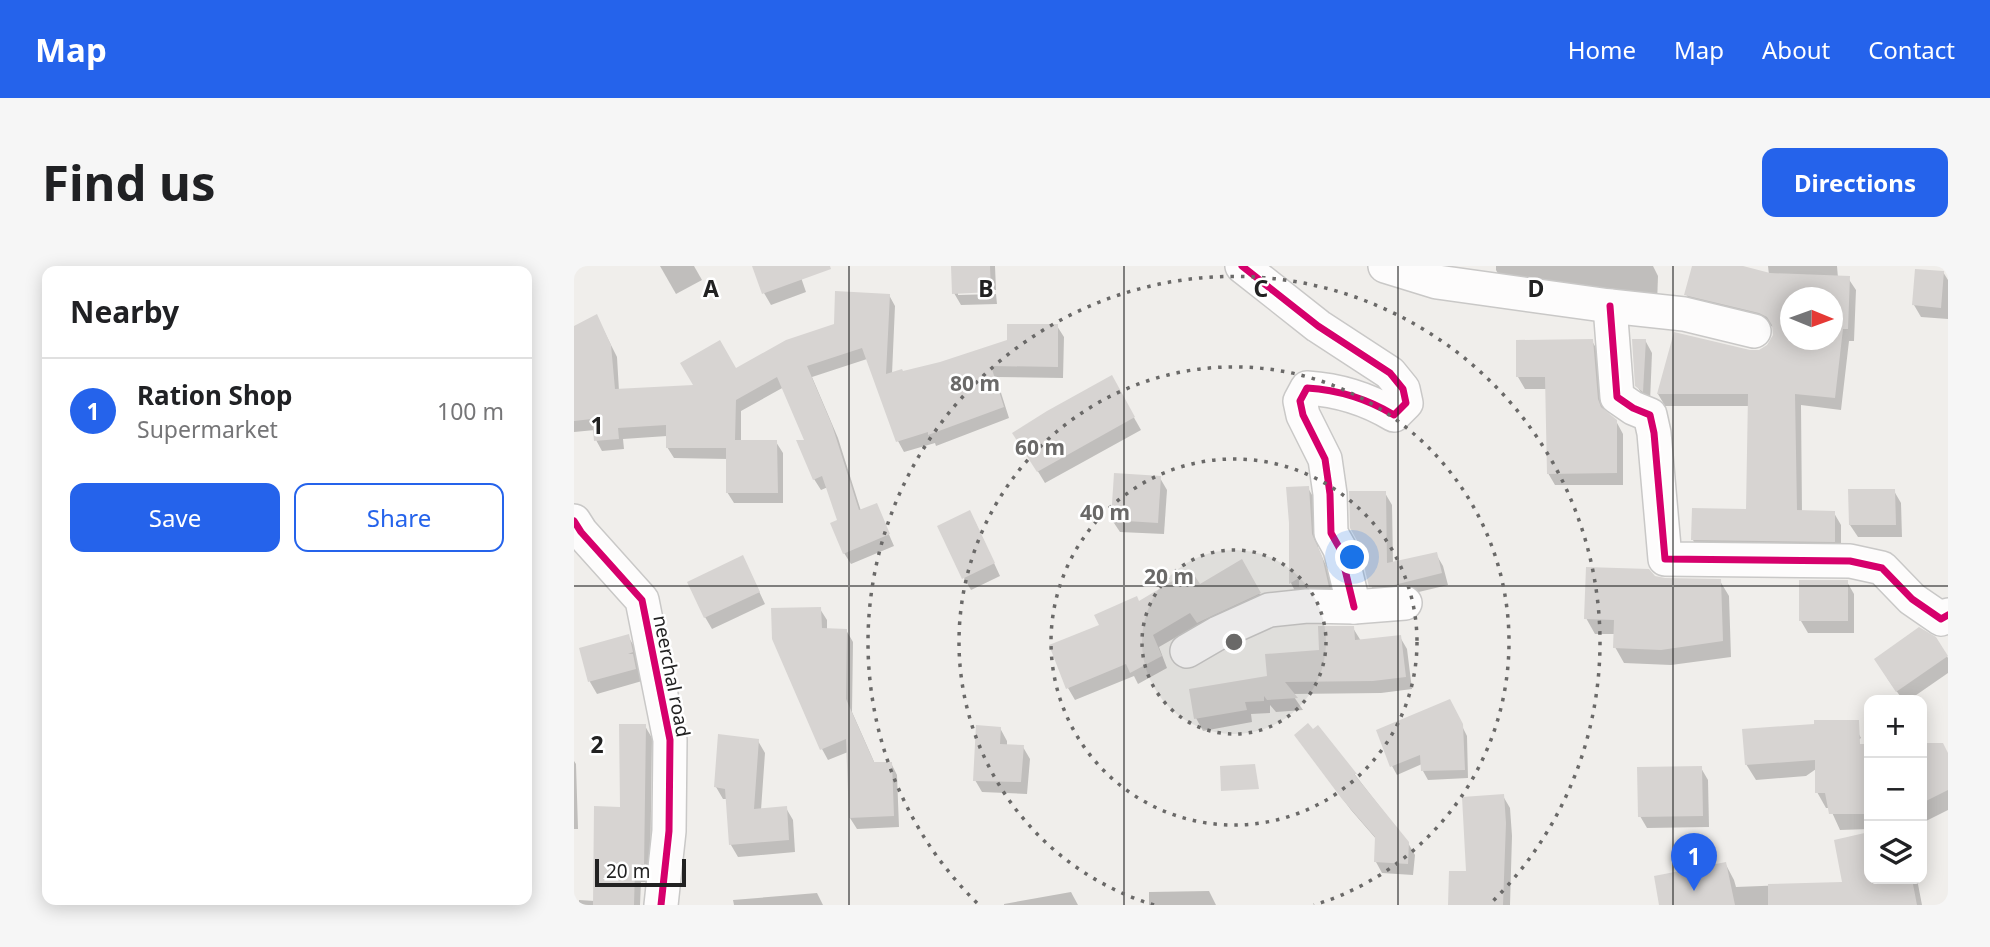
<!DOCTYPE html>
<meta charset="utf-8">
<style>
:root{--surface:#fff;--page:#f6f6f6;--text:#202124;--muted:#757577;--line:#e0e0e0;--accent:#2563eb}
body{margin:0;font-family:"Noto Sans",sans-serif;background:var(--page);color:var(--text)}
.controls{position:absolute;right:21px;bottom:21px;display:grid;overflow:hidden;border-radius:14px;box-shadow:0 4px 18px #0003}
.controls button{width:63px;height:63px;display:grid;place-items:center;padding:0;border:0;border-bottom:2px solid var(--line);background:var(--surface);color:var(--text);font:35px sans-serif}
.compass{position:absolute;left:1206px;top:21px;width:63px;height:63px;border-radius:50%;background:var(--surface);box-shadow:0 4px 18px #0003;rotate:91deg}
.scale{position:absolute;left:21px;bottom:18px;width:91px;box-sizing:border-box;padding-left:7px;border:4px solid #222;border-top:0;font-size:19px;line-height:24px;white-space:nowrap;color:#222;-webkit-text-stroke:5px #fff;paint-order:stroke}
.you{position:absolute;left:779px;top:292px;width:24px;height:24px;margin:-18px;border:5px solid #fff;border-radius:50%;background:#1a73e8;box-shadow:0 0 0 10px #1a73e833}
.badge{display:grid;place-items:center;width:46px;height:46px;border-radius:50%;background:var(--accent);color:#fff;font-size:23px;font-weight:700}
.pin{position:absolute;translate:-50% -58px;filter:drop-shadow(0 2px 4px #0008)}
.pin::after{content:'';position:absolute;top:37px;width:24px;height:21px;background:inherit;clip-path:polygon(0 0,100% 0,50% 100%)}
.list{margin:0;padding:0;list-style:none}
h2{display:flex;justify-content:space-between;align-items:center;height:91px;margin:0;padding:0 28px;font-size:30px}
h2 small{font-size:23px;font-weight:400;color:var(--muted)}
.list li{display:grid;grid-template-columns:46px 1fr auto;gap:21px;align-items:center;box-sizing:border-box;height:105px;padding:0 28px;border-top:2px solid var(--line)}
.list b{display:block;font-size:26px;white-space:nowrap}
.list p{margin:0;font-size:23px;white-space:nowrap;color:var(--muted)}
.list em{font-size:23px;font-style:normal;color:var(--muted)}
.actions{display:flex;gap:14px;padding:21px 28px}
.actions a{flex:1;padding:16px 0;border:2px solid var(--accent);border-radius:14px;text-align:center;font-size:24px;color:var(--accent)}
.actions .main{background:var(--accent);color:#fff}
.icon{flex:none;width:38px;height:38px;fill:none;stroke:currentColor;stroke-width:2;stroke-linecap:round;stroke-linejoin:round}
.map{position:relative;flex:none;width:1374px;height:639px;overflow:hidden;border-radius:14px}
header{display:flex;align-items:center;gap:42px;box-sizing:border-box;height:98px;padding:0 35px;background:var(--accent);color:#fff}
header strong{font-size:33px}
nav{display:flex;gap:38px;margin-inline-start:auto;font-size:24px}
.intro{display:flex;align-items:center;justify-content:space-between;box-sizing:border-box;height:168px;padding:0 42px}
h1{margin:0;font-size:49px}
.button{padding:18px 32px;border-radius:14px;background:var(--accent);color:#fff;font-size:24px;font-weight:700}
main{display:flex;gap:42px;padding:0 42px}
aside{flex:1;background:var(--surface);border-radius:14px;box-shadow:0 4px 18px #0003}
.map>svg:first-child{display:block}
</style>
<header>
<strong>Map</strong>
<nav><a>Home</a><a>Map</a><a>About</a><a>Contact</a></nav>
</header>
<div class="intro"><h1>Find us</h1><a class="button">Directions</a></div>
<main>
<aside>
<h2>Nearby<small></small></h2>
<ul class="list">
<li><span class="badge">1</span><div><b>Ration Shop</b><p>Supermarket</p></div><em>100 m</em></li>
</ul>
<div class="actions"><a class="main">Save</a><a>Share</a></div>
</aside>
<div class="map">
<svg width="1374" height="639" viewBox="0 0 1374 639">
<rect width="100%" height="100%" fill="#f0eeeb"/>
<g fill="#0003" fill-rule="evenodd">
<path d="M86,0H120L128,14L102,28Z"/>
<path d="M180,0H223L232,26L197,39L190,27Z"/>
<path d="M379,0H421L422,24L384,26V29L422,28L423,38L387,39L380,27Z"/>
<path d="M922,0H1079L1084,10L1083,38L930,19L922,4Z"/>
<path d="M1120,0H1163L1195,9L1194,0H1263L1264,12H1274L1282,24L1280,75H1275L1267,144L1227,139L1228,246L1260,247L1267,259V287L1126,286L1119,274L1173,245L1175,140H1091L1084,128L1101,68L1176,86L1187,85L1196,79L1200,71V62L1194,58L1119,41L1112,28ZM1216,32H1258V74H1216Z"/>
<path d="M1369,6L1374,14V53L1347,51L1340,39Z"/>
<path d="M315,29L321,40L318,108L328,107L367,98L483,60L490,71L489,112L422,111L435,152L362,180L361,177L330,186L324,175L293,93L238,111L264,172L287,245L302,239L320,280L277,298L270,287L265,255L254,221L247,224L240,213L233,176L210,121L167,145V176H202L209,187V237H160L153,226L154,193L100,192L93,181V170L49,173L50,183L28,185L22,174L21,164L0,166V61H28L43,91L45,125L122,120L162,104L262,59Z"/>
<path d="M1071,74L1078,87L1076,136L1071,133L1063,120Z"/>
<path d="M1018,75L1025,87L1030,146L1042,155L1049,168V219H981L974,207L973,123H951L944,111Z"/>
<path d="M537,111L567,164L471,217L448,179Z"/>
<path d="M586,212L593,224L590,268L546,266L538,254Z"/>
<path d="M734,222L741,234L744,282L754,304L761,333L723,329L717,317V256Z"/>
<path d="M1320,225L1327,237L1328,271H1284L1276,259Z"/>
<path d="M811,227L818,239L819,297L862,288L869,300L874,319L828,330L804,332L797,320L786,278Z"/>
<path d="M402,258L426,310L397,324L390,312Z"/>
<path d="M667,296L692,339L631,368L625,358L585,381L593,402L564,418L560,410L501,434L494,422L527,360L565,337L625,321Z"/>
<path d="M175,304L191,338L138,363L131,351Z"/>
<path d="M1080,311L1091,314L1146,315L1155,330L1157,391L1097,399L1050,397L1041,381V368H1021L1012,352Z"/>
<path d="M1273,316L1280,328V367H1234L1227,355Z"/>
<path d="M246,343L253,354V364H272L279,376L278,446L301,498L317,497L323,509L325,561L283,563L276,552L274,486L254,494L248,483Z"/>
<path d="M779,362L787,375L826,371L833,383L838,423L807,427L718,428L729,444L702,446L696,439V447L677,448L678,456L629,465L622,452L695,412L746,385Z"/>
<path d="M54,370L61,382L68,415L23,428L16,416L7,384Z"/>
<path d="M1361,372L1374,392V407L1335,434H1329L1313,412Z"/>
<path d="M880,444L893,470L894,512L854,514L849,505L848,498L823,509L818,500Z"/>
<path d="M1279,457L1287,472L1277,479H1295V563L1266,564L1256,542H1252L1243,526L1242,503L1232,510L1182,514L1172,498Z"/>
<path d="M71,460L78,472L76,616H67L66,639H5V634L21,635Z"/>
<path d="M744,461L834,577L841,589L839,609L808,607L802,596L803,574L777,544L722,470L739,465Z"/>
<path d="M426,462L433,475V480L449,481L456,493L453,528L408,526L401,514Z"/>
<path d="M184,475L191,487L187,544L212,542L219,554L221,586L164,591L157,579L154,533H149L142,521Z"/>
<path d="M1350,479L1374,489V544L1348,557V480Z"/>
<path d="M0,495L2,498L4,563H0Z"/>
<path d="M1127,502L1134,514L1135,561L1073,562L1066,550Z"/>
<path d="M929,530L936,542L938,570L936,639H876L894,607Z"/>
<path d="M1295,568V613H1343L1348,639H1087L1151,597L1160,614L1162,621L1270,617L1262,575Z"/>
<path d="M635,625L642,639H575V626Z"/>
<path d="M497,626L504,639H430V638Z"/>
<path d="M243,627L249,639H160L159,634Z"/>
</g>
<g fill="#d7d4d2" fill-rule="evenodd">
<path d="M178,0H256L257,3L188,28Z"/>
<path d="M377,0H416L417,26L378,28Z"/>
<path d="M1118,0H1169L1196,7L1276,10L1274,63H1269L1261,132L1221,128L1223,244L1261,245V276L1117,274L1118,242L1172,243L1174,128H1083L1100,66L1176,84H1185L1193,79L1199,69L1198,59L1193,51L1185,47L1110,29ZM1216,32H1258V74H1216Z"/>
<path d="M1341,3L1370,5L1367,42L1338,39Z"/>
<path d="M261,25L316,28L312,108L328,103L329,105L366,96L433,74V58H484V101L417,100L430,141L354,169V166L322,176L288,82L233,100L258,159L285,244L303,237L316,268L269,288L256,257L263,254L248,210L239,214L222,174H230L203,111L162,134L161,174H203L204,227H152V182H92V159L44,162L45,173L20,175L18,153L0,155V60L23,48L37,79L41,123L119,119L106,97L146,74L162,102L212,74L260,58Z"/>
<path d="M1019,73L1024,133L1027,141L1043,154V207L973,208L971,111H942V74Z"/>
<path d="M1058,73H1072L1069,126L1061,120Z"/>
<path d="M538,109L561,151L463,206L438,167L473,145Z"/>
<path d="M540,207L587,210L584,257L537,254Z"/>
<path d="M735,220L738,268L748,290L755,321H725V312L715,318V257L712,221Z"/>
<path d="M1274,223H1321L1322,259H1275Z"/>
<path d="M775,225H812L813,297L863,286L868,307L820,319L795,321L785,278L776,262Z"/>
<path d="M396,244L421,297L388,313L363,260Z"/>
<path d="M169,289L186,326L130,352L113,316Z"/>
<path d="M668,293L687,327L623,357L616,347L579,369L588,390L556,407L552,398L492,423L475,379L525,359L520,349L563,330L565,335L617,304L626,318Z"/>
<path d="M1012,301L1075,303L1081,310L1091,312L1147,313L1149,375L1087,384L1039,382L1040,354L1010,353Z"/>
<rect x="1225" y="314" width="49" height="41"/>
<path d="M247,341L248,362L273,363L272,433L300,496H318L320,550L275,552L272,473L246,484L198,373L197,342Z"/>
<path d="M744,360H780L781,374L827,369L832,411L799,415L711,416L724,432L693,434L690,430V435L671,436L673,444L620,453L615,423L693,410L691,388L745,384Z"/>
<path d="M1345,361L1362,371L1374,390L1322,426L1300,393Z"/>
<path d="M55,368L59,386L54,388H59L62,403L14,416L5,382Z"/>
<path d="M876,433L889,458L891,504L847,505L846,489L816,501L802,464Z"/>
<path d="M1240,454H1285L1286,478H1295V548H1255L1251,527H1241V494L1171,499L1168,463L1240,458Z"/>
<path d="M734,457L739,463L744,459L783,508H780L835,576L834,598L800,596L801,571L768,533L720,469Z"/>
<path d="M45,458H72L70,604H61L60,639H19L20,540L46,541Z"/>
<path d="M402,459L427,461L426,478L450,479L447,516L399,515Z"/>
<path d="M144,468L185,473L180,543L213,540L215,574L155,579L151,523L140,521Z"/>
<path d="M1348,477H1369L1374,487V524L1348,537Z"/>
<path d="M681,498L685,523L647,525L646,500Z"/>
<path d="M1128,500L1129,550L1064,551L1063,501Z"/>
<path d="M930,528L932,557L929,639H874L875,605H892L888,531Z"/>
<path d="M1295,566V613H1338L1343,639H1194V618L1268,616L1260,574Z"/>
<path d="M1152,596L1161,639H1085L1080,610Z"/>
</g>
<g fill="none" stroke-linecap="round" stroke-linejoin="round">
<g stroke="#c9c8c7" stroke-width="36">
<g id="minor">
<path d="M668,0L744,60L816,107L829,123L832,137L820,149C792,132 765,124 733,122L726,135L729,149L751,193L756,228L757,267L766,283L780,341"/>
<path d="M811,0L863,16L1036,40L1110,48L1180,65"/>
<path d="M1036,40L1043,131L1059,142L1076,149L1080,167L1091,293L1276,295L1308,302L1338,333L1367,353L1374,349"/>
<path d="M0,255L7,266L68,334L96,474L95,565L87,639"/>
<path d="M613,385L644,367L695,344L733,340L780,341L831,337"/>
</g>
</g>
<use href="#minor" stroke="#fdfcfc" stroke-width="33"/>
<g stroke="#fff" stroke-width="11">
<g id="cycleway">
<path d="M668,0L744,60L816,107L829,123L832,137L820,149C792,132 765,124 733,122L726,135L729,149L751,193L756,228L757,267L766,283L780,341"/>
<path d="M1036,40L1043,131L1059,142L1076,149L1080,167L1091,293L1276,295L1308,302L1338,333L1367,353L1374,349"/>
<path d="M0,255L7,266L68,334L96,474L95,565L87,639"/>
</g>
</g>
<use href="#cycleway" stroke="#d6006c" stroke-width="7"/>
</g>
<path fill="none" stroke="#222" stroke-width="2" stroke-opacity="0.55" d="M275,0V639M550,0V639M824,0V639M1099,0V639M0,320H1374"/>
<circle cx="660" cy="376" r="92" fill="#6a6968" fill-opacity=".12"/>
<g fill="none" stroke="#6a6968" stroke-width="3.5" stroke-dasharray="3.5 7">
<circle cx="660" cy="376" r="92"/>
<circle cx="660" cy="376" r="183"/>
<path d="M580 639A275 275 0 1 1 740 639"/>
<path d="M403 637A366 366 0 1 1 917 637"/>
</g>
<g text-anchor="middle" dominant-baseline="central" stroke-width="5" stroke-linejoin="round" paint-order="stroke">
<g font-size="19" fill="#222" stroke="#fff">
<text transform="translate(98 410) rotate(79)">neerchal road</text>
</g>
</g>
<g font-size="23" text-anchor="middle" font-weight="bold" fill="#222" stroke="#fff" stroke-width="5" stroke-linejoin="round" paint-order="stroke">
<text x="137" y="31">A</text>
<text x="412" y="31">B</text>
<text x="687" y="31">C</text>
<text x="962" y="31">D</text>
<text x="23" y="168">1</text>
<text x="23" y="487">2</text>
</g>
<circle cx="660" cy="376" r="10" fill="#6a6968" stroke="#fff" stroke-width="3.5"/>
<g font-size="21" text-anchor="middle" font-weight="bold" fill="#6a6968" stroke="#fff" stroke-width="5" stroke-linejoin="round" paint-order="stroke">
<text x="401" y="125">80 m</text>
<text x="466" y="189">60 m</text>
<text x="531" y="254">40 m</text>
<text x="595" y="318">20 m</text>
</g>
</svg>
<div class="controls">
<button>+</button>
<button>−</button>
<button><svg class="icon" aria-label="layers" viewBox="0 0 24 24"><path d="M12 4l9 5-9 5-9-5zM3 14l9 5 9-5"/></svg></button>
</div>
<svg class="compass" viewBox="-18 -18 36 36"><path d="M0-13l5 13h-10z" fill="#e53935"/><path d="M0 13l5-13h-10z" fill="#757577"/></svg>
<div class="scale">20 m</div>
<div class="you"></div>
<div class="pin badge" style="left:1120px;top:625px">1</div>
</div>
</main>
